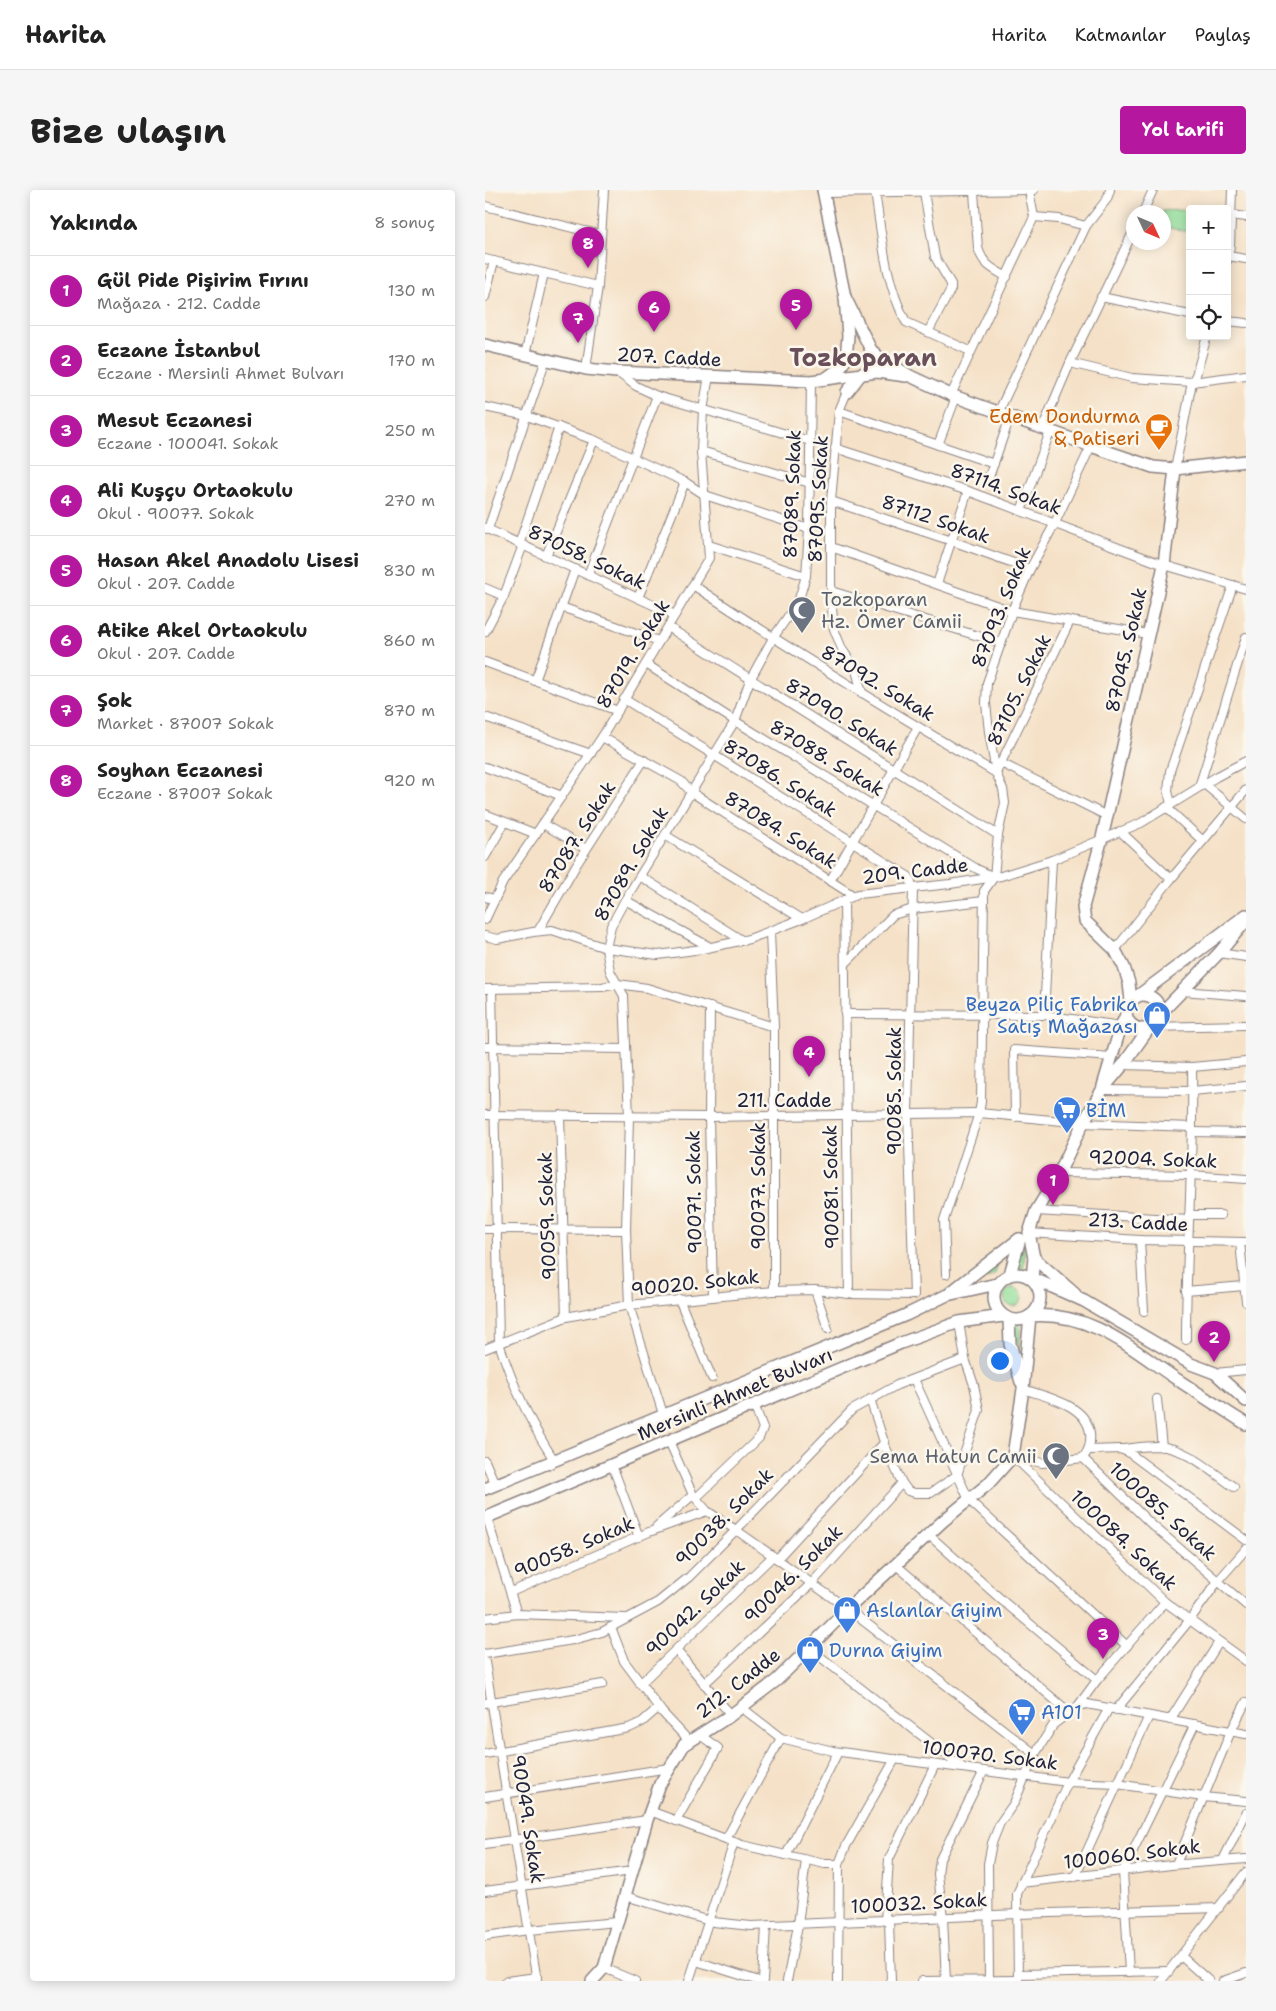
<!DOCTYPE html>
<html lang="tr">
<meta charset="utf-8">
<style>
:root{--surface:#fff;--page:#f6f6f6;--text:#222;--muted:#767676;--line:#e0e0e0;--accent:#b5179e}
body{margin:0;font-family:"Shantell Sans",sans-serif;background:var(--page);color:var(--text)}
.controls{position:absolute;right:15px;top:15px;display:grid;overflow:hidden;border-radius:5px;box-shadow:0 2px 12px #0003}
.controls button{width:45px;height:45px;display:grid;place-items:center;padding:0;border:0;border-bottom:1px solid var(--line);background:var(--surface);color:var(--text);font:25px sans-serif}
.compass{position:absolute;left:641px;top:15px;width:45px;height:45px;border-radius:50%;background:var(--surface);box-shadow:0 2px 12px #0003;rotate:134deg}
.you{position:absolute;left:514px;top:1170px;width:18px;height:18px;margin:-12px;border:4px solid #fff;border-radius:50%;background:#1a73e8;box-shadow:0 0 0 8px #1a73e833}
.badge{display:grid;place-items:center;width:32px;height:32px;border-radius:50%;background:var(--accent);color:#fff;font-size:16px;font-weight:700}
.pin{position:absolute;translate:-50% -41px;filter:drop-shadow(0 1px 2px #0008)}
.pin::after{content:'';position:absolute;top:26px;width:18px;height:15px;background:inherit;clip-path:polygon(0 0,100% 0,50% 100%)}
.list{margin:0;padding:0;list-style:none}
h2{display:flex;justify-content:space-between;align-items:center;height:65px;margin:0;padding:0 20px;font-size:21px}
h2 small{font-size:16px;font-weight:400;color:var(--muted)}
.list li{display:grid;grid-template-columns:32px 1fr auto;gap:15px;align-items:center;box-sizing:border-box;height:70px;padding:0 20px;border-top:1px solid var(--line)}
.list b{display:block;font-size:19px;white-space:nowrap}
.list p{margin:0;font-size:16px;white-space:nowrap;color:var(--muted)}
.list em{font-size:16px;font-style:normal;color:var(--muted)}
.icon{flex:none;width:28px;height:28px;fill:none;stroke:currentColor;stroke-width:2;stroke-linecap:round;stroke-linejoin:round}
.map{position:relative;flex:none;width:761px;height:1791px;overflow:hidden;border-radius:5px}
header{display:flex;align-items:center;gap:30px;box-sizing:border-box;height:70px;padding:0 25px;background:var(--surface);border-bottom:1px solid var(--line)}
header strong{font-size:24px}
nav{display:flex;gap:28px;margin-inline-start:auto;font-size:18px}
.intro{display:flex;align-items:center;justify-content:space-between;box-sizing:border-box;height:120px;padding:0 30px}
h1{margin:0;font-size:35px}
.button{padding:12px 22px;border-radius:5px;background:var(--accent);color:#fff;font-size:18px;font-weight:700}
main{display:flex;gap:30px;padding:0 30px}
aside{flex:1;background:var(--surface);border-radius:5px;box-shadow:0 2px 12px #0003}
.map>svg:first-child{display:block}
</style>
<header>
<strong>Harita</strong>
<nav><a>Harita</a><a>Katmanlar</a><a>Paylaş</a></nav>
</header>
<div class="intro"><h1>Bize ulaşın</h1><a class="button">Yol tarifi</a></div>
<main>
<aside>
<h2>Yakında<small>8 sonuç</small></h2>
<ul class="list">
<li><span class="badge">1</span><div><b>Gül Pide Pişirim Fırını</b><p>Mağaza · 212. Cadde</p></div><em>130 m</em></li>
<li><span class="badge">2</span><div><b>Eczane İstanbul</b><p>Eczane · Mersinli Ahmet Bulvarı</p></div><em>170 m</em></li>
<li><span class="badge">3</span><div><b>Mesut Eczanesi</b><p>Eczane · 100041. Sokak</p></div><em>250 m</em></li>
<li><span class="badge">4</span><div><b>Ali Kuşçu Ortaokulu</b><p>Okul · 90077. Sokak</p></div><em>270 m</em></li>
<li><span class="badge">5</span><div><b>Hasan Akel Anadolu Lisesi</b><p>Okul · 207. Cadde</p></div><em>830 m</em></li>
<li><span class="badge">6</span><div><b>Atike Akel Ortaokulu</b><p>Okul · 207. Cadde</p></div><em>860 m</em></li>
<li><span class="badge">7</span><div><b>Şok</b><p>Market · 87007 Sokak</p></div><em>870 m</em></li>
<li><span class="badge">8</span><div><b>Soyhan Eczanesi</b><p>Eczane · 87007 Sokak</p></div><em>920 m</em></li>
</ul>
</aside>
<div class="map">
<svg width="761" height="1791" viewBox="0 0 761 1791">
<rect width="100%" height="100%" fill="#fbf7ec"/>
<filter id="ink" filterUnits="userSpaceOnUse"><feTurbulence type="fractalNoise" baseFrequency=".02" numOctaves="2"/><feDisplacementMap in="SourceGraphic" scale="10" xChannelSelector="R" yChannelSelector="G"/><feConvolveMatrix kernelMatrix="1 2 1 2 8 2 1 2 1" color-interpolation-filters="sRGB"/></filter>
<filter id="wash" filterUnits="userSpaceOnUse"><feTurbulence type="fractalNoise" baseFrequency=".0096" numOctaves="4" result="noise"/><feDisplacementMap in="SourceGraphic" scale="20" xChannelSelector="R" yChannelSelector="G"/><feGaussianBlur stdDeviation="1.12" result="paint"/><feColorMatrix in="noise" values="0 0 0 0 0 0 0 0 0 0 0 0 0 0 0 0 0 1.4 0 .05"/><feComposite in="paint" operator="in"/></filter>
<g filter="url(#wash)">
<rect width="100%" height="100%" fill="#f5e1c7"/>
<g fill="#94e09c" stroke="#5b816c">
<path d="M705,20V42L679,37L678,22H663V21Z"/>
<path d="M540,1049L538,1083L528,1081Z"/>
<path d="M514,1067L510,1084L505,1087L488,1088Z"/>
<circle cx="528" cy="1107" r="9"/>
<path d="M527,1131H535V1162Z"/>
</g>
</g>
<g filter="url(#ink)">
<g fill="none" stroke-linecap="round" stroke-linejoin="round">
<g stroke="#8c8281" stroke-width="10">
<g id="street">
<path d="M390,2C397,46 400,92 421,132L485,161"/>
<path d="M439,2L450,67L466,94V99L443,142"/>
<path d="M489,2L493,58C498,75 508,79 522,87"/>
<path d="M338,3L549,0"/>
<path d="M0,16L116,45"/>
<path d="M658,22L668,0"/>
<path d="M746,25L761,27"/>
<path d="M549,27L574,29L601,36"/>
<path d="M743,66L761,69"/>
<path d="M0,69L113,96"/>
<path d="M742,71L745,56L747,0"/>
<path d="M0,107L9,71"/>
<path d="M616,107L705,125"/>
<path d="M742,131L761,133"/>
<path d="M40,165L59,83"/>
<path d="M585,173L647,188L707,192L761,185"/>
<path d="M101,179L113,96L119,0"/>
<path d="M132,182L151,196L172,206L325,251"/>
<path d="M362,202L354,221L346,311V408L349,439L357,459L371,480L377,503"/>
<path d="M466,205L549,27L544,1"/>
<path d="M0,217L42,226L109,250L200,292L220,305L324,339"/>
<path d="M354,221L509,274"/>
<path d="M513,223L601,36L622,9L625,0"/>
<path d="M557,239L585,173L648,42"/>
<path d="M453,255L471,207"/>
<path d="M350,258L483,301L679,375L761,399"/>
<path d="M216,261L325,293"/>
<path d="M690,279L707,192L711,185L722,146"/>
<path d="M503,290L525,227"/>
<path d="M346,311L467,351L545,379"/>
<path d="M536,321L565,242"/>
<path d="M0,338L190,425"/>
<path d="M3,339L61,169"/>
<path d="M34,354L74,237"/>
<path d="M224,355L321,386"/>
<path d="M346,357L527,421L663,444"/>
<path d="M61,366L109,250"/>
<path d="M103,385L172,206"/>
<path d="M452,394L483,301"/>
<path d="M208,395C307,461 409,523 511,583L585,431"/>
<path d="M0,398L19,406"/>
<path d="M346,401L516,453"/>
<path d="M153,408L200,292"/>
<path d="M76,417L174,451"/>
<path d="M183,437L513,645"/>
<path d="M0,442L19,406L38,355"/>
<path d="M0,472L133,521"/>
<path d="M161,474L250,531L492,679L509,687"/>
<path d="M50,491L90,379"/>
<path d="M0,527L106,564"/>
<path d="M117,547L196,591L206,602L369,706"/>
<path d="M516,573L622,626"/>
<path d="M0,577L77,606"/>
<path d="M719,594L761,629"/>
<path d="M714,597L761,447"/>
<path d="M686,614L683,601L685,581L748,395"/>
<path d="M681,617L718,651"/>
<path d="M0,624L51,644"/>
<path d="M58,634L101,659"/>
<path d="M635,641L686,689"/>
<path d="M180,645L317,729"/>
<path d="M0,667L20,632"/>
<path d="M155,686L258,751"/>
<path d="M345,691L433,537"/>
<path d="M0,707L10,709"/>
<path d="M140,710L225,757"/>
<path d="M359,710L364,1104"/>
<path d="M0,730L18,692L117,547L224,368L216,261L218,220L224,186"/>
<path d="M53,741L93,672L159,570"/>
<path d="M285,742L289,837V1101"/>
<path d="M0,746L12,749L48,742L67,740L121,758L173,765L217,759L264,749L317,729L373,704L465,694L516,686L567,670L656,633L731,587L761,571"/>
<path d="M630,760L686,689L761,600"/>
<path d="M734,763L761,767"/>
<path d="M360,774L408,725L428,719L499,711"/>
<path d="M0,799L117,797L133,794L162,798L289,837"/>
<path d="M7,799L14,1153C27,1193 46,1235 69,1270"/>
<path d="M697,801L761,806"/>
<path d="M225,817L224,927L228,1106"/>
<path d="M360,824L559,825L636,836"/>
<path d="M559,825L567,670"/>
<path d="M665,837L761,835"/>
<path d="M0,857L140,859"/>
<path d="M638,875L707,877L761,872"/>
<path d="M617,900L707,901L761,896"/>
<path d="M0,925L224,927L494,923L598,933L707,937"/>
<path d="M75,925L81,1127"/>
<path d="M530,927L529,860L627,867"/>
<path d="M708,942L761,943"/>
<path d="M574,983L706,985L761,989"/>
<path d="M551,1021L704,1030"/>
<path d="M704,1025H736"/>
<path d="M0,1039L141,1040"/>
<path d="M544,1043L655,1050L761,1052"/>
<path d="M655,1050L659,1121"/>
<path d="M755,1052L761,1112"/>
<path d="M461,1084L459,1030L494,923L496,912L499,701L509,687L513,645L520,613L518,599L511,583L504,542L501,513L502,493L529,416L545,379L570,333L606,256"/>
<path d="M330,1100L343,1139"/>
<path d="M701,1101L759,1096"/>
<path d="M194,1109L227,1188"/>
<path d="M701,1150C701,1059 709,968 707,877"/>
<path d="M0,1159L81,1127L144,1115L289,1101L330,1100L364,1104L429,1105L423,924L428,698L424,687L139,509"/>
<path d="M730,1183L761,1180"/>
<path d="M429,1189L484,1310L642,1456"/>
<path d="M538,1199C561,1207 601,1214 605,1243C606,1254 604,1260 598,1268L557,1273L528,1266L680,1412L761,1471"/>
<path d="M385,1209L401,1258L417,1293L423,1301L430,1303H446L472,1285L494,1220L489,1195L480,1169L474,1132"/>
<path d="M672,1209L677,1257"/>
<path d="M178,1224L144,1115L141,1040L144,927L139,806L125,781L121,758L126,736L140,710L250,531L265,490L288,448L313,412L321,386L324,339L326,191"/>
<path d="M184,1251L208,1305L222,1321L251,1340L363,1419L550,1564"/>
<path d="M637,1259C648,1258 660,1256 672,1256C701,1257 726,1281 749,1297"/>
<path d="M604,1260L635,1259L643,1262L761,1350"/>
<path d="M598,1268L666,1334L761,1415"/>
<path d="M0,1271L10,1294"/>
<path d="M127,1275L154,1347"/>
<path d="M211,1308L274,1248L278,1238L269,1214"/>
<path d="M2,1328L32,1424"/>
<path d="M172,1336L208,1305"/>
<path d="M444,1345L519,1412L612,1490"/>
<path d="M292,1369L400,1252"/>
<path d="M411,1375L584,1522"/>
<path d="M26,1402L164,1342L222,1321"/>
<path d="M0,1428L32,1424L140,1428"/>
<path d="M126,1437L139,1471L177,1522L204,1551"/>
<path d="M324,1458L477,1577"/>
<path d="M191,1460L246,1525"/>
<path d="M0,1464L88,1450L117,1442L173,1412L204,1387L251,1340L367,1220L412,1195L480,1169"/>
<path d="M0,1472L52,1791"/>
<path d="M155,1494L288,1366"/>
<path d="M219,1494L327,1393L417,1293"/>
<path d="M0,1513L118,1494"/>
<path d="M593,1516L602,1514L761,1544"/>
<path d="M256,1517L296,1548L348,1561L583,1592L632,1594L718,1607L761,1611"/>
<path d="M631,1520L704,1431L733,1391L761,1359"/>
<path d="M685,1530L734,1452"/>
<path d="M0,1564L144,1538L157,1532L173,1518"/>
<path d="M0,1607L184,1578"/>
<path d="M165,1621L257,1655L340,1674H354"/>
<path d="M191,1631L233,1558L215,1545"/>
<path d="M241,1649L296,1548"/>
<path d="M0,1654L162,1630"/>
<path d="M301,1665L353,1562"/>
<path d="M738,1670L761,1623"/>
<path d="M691,1674L746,1541L761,1512"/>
<path d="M590,1687L664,1526"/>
<path d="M536,1693L686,1675L761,1669"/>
<path d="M0,1701L147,1681"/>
<path d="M140,1706L228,1732L266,1736L532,1724L734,1718"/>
<path d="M400,1731L404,1669L450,1575"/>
<path d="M404,1731L406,1791"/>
<path d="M0,1746L44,1740L132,1732"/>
<path d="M696,1766L724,1791"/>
<path d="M211,1771L274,1791"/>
<path d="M119,1778L150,1791"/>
<path d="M644,1782L638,1681L710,1534"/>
<path d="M533,1784L684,1781"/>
<path d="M504,1790L503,1674L507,1653L515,1633L529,1613L550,1564L569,1534L593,1516L612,1490L680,1412"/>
<path d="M21,1791L52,1787"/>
<path d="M204,1791L249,1652"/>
<path d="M278,1791L281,1736"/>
<path d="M302,1791L313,1735L321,1670"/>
<path d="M353,1791L354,1674L361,1656L410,1569"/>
<path d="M437,1791L533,1790"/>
<path d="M461,1791L458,1728L453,1684L455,1669L499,1581"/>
<path d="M533,1791L532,1704L583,1592L624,1518"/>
<path d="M676,1791L761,1682"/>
<path d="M738,1791L761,1783"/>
</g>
</g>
<g stroke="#8c8281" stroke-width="14">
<g id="secondary">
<path d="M338,0L360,107L363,146L361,169L354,179L340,189"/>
<path d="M360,107L386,160L395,168L425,186L466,205L606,256L668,277L690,279L761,271"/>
<path d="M0,155L101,179L132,182L326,191L392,182L421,186"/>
<path d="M362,202L376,184"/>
<circle cx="658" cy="822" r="17"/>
<path d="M646,811L644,793L639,777L630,760L600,731L598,717L617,648L679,375L690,279"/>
<path d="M646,811L761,725"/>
<path d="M675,824L734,763L761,731"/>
<path d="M665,837L638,875L617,900L598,933L574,983L551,1021L544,1043L549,1068L547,1088L599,1111L706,1174L730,1183L761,1211"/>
<path d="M618,896L636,836L641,825"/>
<path d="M549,1068L590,1104"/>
<circle cx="532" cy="1107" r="23"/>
<path d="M525,1084L535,1049"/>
<path d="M466,1102L534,1049"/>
<path d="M524,1129L525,1154L536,1192"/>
<path d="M0,1299L421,1125L462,1105L512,1094"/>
<path d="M0,1328L416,1153L474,1132L518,1126"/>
<path d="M107,1791L119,1778L162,1630L175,1594L199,1555L246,1525L292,1490L367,1415L458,1331L503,1294L528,1266L538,1199L545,1126C603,1121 642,1155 687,1186C711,1202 736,1218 761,1234"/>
</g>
</g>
<use href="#street" stroke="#fff" stroke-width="8"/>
<use href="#secondary" stroke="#fff" stroke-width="11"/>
</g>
</g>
<defs>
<g id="cafe-pin" transform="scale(1.4375)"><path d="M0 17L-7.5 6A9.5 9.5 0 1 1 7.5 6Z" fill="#e8710a" stroke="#fbf7ec"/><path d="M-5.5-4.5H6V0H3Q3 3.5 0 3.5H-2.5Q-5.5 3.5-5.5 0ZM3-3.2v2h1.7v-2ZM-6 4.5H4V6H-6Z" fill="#fff"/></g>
<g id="mosque-pin" transform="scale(1.4375)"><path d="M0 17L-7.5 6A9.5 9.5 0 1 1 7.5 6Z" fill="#6b7280" stroke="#fbf7ec"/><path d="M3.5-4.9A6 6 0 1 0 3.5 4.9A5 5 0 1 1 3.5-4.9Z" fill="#fff"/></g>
<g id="shop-pin" transform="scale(1.4375)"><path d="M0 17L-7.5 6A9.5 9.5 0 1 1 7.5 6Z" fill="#3f7fe0" stroke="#fbf7ec"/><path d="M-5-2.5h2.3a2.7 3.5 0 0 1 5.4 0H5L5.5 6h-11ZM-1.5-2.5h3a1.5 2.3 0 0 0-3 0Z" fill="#fff"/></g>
<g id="supermarket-pin" transform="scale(1.4375)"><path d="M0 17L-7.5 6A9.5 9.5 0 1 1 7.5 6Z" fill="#3f7fe0" stroke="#fbf7ec"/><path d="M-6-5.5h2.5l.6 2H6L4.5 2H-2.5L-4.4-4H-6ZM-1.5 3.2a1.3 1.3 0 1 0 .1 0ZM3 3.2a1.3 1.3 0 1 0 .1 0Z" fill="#fff"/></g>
</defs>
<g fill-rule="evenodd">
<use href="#cafe-pin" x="674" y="237"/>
<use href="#mosque-pin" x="317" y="420"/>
<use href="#shop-pin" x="672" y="825"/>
<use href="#supermarket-pin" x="582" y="920"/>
<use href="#mosque-pin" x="571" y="1266"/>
<use href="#shop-pin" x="362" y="1420"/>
<use href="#shop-pin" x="325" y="1460"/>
<use href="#supermarket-pin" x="537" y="1522"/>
</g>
<g text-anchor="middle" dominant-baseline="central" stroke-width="5" stroke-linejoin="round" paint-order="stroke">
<g font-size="19" fill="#22223b" stroke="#fbf7ec">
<text transform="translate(184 167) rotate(3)">207. Cadde</text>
<text transform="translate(521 299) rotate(20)">87114. Sokak</text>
<text transform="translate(307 304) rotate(-88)">87089. Sokak</text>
<text transform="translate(333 309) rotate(-87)">87095. Sokak</text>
<text transform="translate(451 329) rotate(19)">87112 Sokak</text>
<text transform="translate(102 367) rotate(25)">87058. Sokak</text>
<text transform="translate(516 417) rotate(-68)">87093. Sokak</text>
<text transform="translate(641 460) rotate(-77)">87045. Sokak</text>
<text transform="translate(148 464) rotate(-59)">87019. Sokak</text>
<text transform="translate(393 493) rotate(31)">87092. Sokak</text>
<text transform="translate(534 500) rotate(-64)">87105. Sokak</text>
<text transform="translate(357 527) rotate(32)">87090. Sokak</text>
<text transform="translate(342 568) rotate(31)">87088. Sokak</text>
<text transform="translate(295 588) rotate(32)">87086. Sokak</text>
<text transform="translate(296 640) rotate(32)">87084. Sokak</text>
<text transform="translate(92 647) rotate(-58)">87087. Sokak</text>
<text transform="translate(146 674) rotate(-60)">87089. Sokak</text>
<text transform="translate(430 681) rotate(-7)">209. Cadde</text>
<text transform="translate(409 901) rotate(-90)">90085. Sokak</text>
<text x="299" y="910">211. Cadde</text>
<text transform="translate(668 969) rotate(2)">92004. Sokak</text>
<text transform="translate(273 996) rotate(-90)">90077. Sokak</text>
<text transform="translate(346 997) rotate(-91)">90081. Sokak</text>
<text transform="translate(209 1002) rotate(-91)">90071. Sokak</text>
<text transform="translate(62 1026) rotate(-92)">90059. Sokak</text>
<text transform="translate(653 1032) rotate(3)">213. Cadde</text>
<text transform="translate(210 1093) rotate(-6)">90020. Sokak</text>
<text transform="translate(250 1204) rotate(-23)">Mersinli Ahmet Bulvarı</text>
<text transform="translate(678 1321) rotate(42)">100085. Sokak</text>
<text transform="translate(239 1327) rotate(-45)">90038. Sokak</text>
<text transform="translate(639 1350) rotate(43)">100084. Sokak</text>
<text transform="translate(89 1357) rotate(-23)">90058. Sokak</text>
<text transform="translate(308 1384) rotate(-45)">90046. Sokak</text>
<text transform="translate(210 1418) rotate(-44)">90042. Sokak</text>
<text transform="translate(253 1493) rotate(-38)">212. Cadde</text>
<text transform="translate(505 1565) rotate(7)">100070. Sokak</text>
<text transform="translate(43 1629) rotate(81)">90049. Sokak</text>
<text transform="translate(647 1664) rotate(-7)">100060. Sokak</text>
<text transform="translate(434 1713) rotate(-3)">100032. Sokak</text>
</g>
<g font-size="19" fill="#c56008" stroke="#fbf7ec" text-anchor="end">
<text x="655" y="226">Edem Dondurma<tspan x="655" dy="22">&amp; Patiseri</tspan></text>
</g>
<g font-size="19" fill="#5b616d" stroke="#fbf7ec" text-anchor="start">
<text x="336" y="409">Tozkoparan<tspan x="336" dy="22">Hz. Ömer Camii</tspan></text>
<text x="552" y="1266" text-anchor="end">Sema Hatun Camii</text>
</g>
<g font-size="19" fill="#366cbe" stroke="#fbf7ec" text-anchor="start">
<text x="653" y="814" text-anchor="end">Beyza Piliç Fabrika<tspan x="653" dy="22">Satış Mağazası</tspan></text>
<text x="601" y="920">BİM</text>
<text x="381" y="1420">Aslanlar Giyim</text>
<text x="344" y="1460">Durna Giyim</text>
<text x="556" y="1522">A101</text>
</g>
<g font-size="24" font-weight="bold" fill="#694f59" stroke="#fbf7ec">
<text x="378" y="168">Tozkoparan</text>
</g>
</g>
</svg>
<div class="controls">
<button>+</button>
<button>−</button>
<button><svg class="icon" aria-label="locate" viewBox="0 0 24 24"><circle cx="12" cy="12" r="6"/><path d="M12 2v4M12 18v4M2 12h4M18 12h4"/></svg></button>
</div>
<svg class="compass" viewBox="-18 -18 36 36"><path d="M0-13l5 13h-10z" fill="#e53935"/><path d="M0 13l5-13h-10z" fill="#767676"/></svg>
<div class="you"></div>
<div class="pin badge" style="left:568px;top:1015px">1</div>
<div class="pin badge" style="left:729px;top:1172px">2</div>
<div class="pin badge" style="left:618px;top:1469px">3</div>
<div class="pin badge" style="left:324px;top:887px">4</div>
<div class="pin badge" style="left:311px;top:140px">5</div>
<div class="pin badge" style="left:169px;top:142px">6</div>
<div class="pin badge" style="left:93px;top:153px">7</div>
<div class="pin badge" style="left:103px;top:78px">8</div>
</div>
</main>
